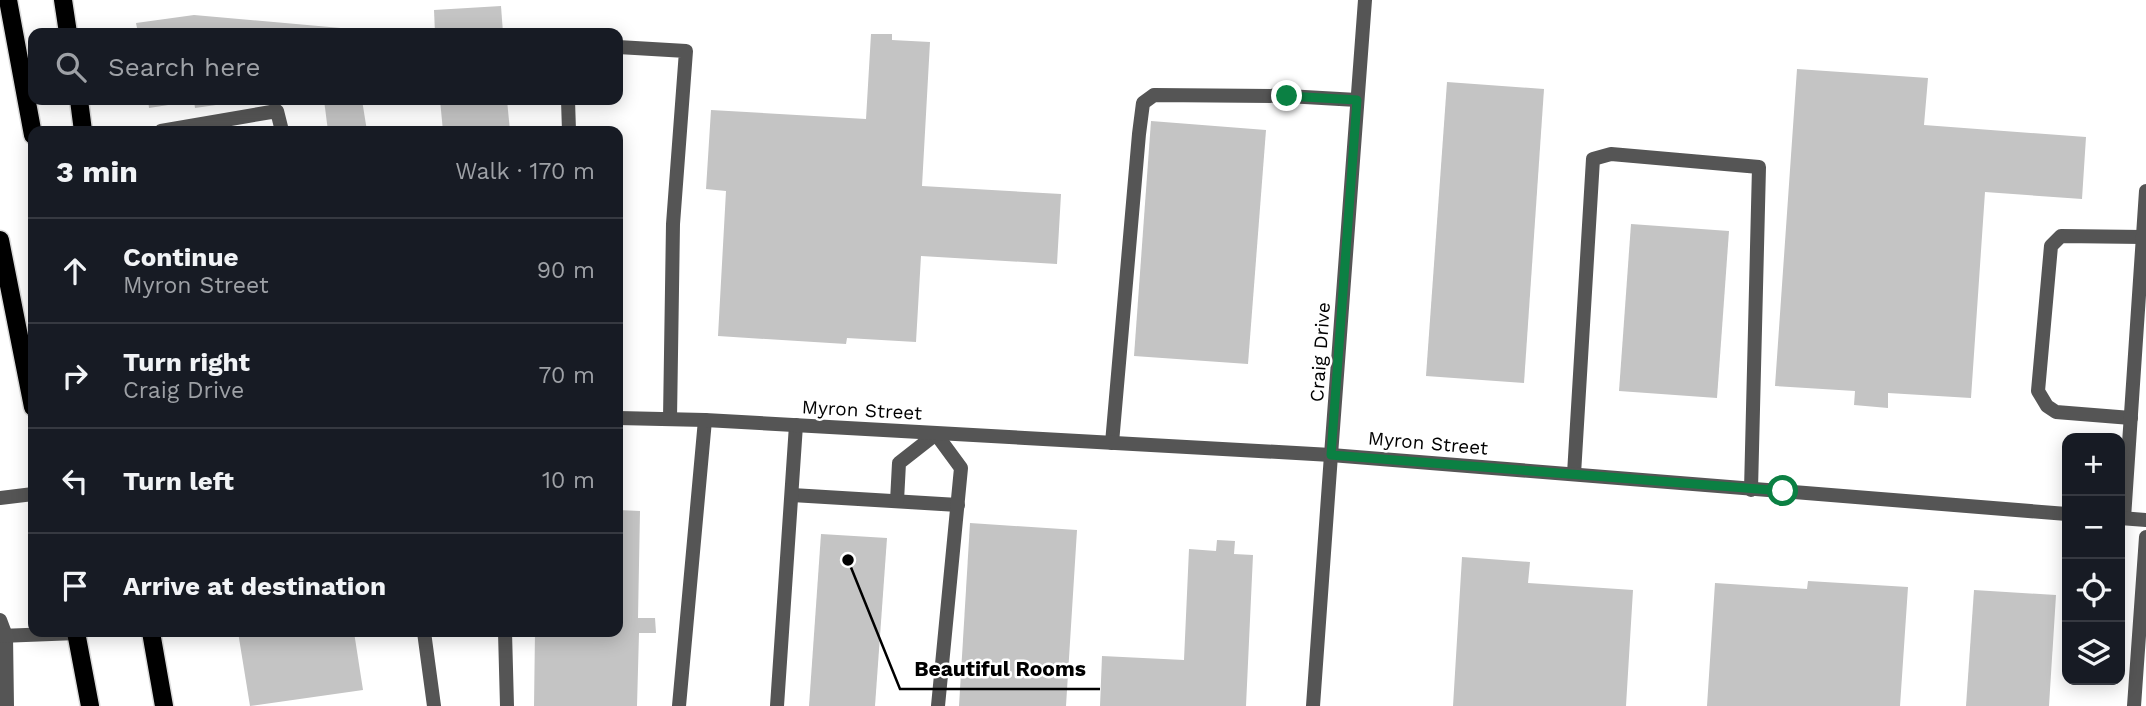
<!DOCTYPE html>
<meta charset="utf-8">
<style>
:root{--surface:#171b24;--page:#20242c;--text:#f1f3f6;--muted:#9ea1a6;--line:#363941}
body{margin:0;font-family:"Work Sans",sans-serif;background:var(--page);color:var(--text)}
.controls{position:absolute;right:21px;bottom:21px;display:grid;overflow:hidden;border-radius:14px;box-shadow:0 4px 18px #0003}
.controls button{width:63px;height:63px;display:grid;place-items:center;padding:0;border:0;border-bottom:2px solid var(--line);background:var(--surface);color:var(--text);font:35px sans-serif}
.stop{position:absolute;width:21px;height:21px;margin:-16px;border:5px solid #0b8043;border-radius:50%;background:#fff}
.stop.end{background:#0b8043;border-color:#fff;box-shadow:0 2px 7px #0008}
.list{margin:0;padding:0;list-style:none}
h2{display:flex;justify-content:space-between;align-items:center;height:91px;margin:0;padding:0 28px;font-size:30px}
h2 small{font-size:23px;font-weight:400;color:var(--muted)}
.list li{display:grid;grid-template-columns:46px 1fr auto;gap:21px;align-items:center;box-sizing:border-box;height:105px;padding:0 28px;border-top:2px solid var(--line)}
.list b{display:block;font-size:26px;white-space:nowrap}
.list p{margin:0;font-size:23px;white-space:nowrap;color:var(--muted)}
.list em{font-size:23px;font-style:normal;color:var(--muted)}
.icon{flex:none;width:38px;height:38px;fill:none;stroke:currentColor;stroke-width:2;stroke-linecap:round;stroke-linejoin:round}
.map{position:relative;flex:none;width:2146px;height:706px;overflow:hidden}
.search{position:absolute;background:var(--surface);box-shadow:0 4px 18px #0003;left:28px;top:28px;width:595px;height:77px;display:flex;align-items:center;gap:18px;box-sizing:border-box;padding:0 24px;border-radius:14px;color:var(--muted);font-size:26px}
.panel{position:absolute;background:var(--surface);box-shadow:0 4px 18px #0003;left:28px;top:126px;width:595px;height:511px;border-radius:14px}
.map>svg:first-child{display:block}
</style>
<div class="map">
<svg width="2146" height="706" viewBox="0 0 2146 706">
<rect width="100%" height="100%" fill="#fff"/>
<g fill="#c4c4c4">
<path d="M501,6L503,33H435L434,10Z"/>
<path d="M194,15L352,29L353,33H138L136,23Z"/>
<path d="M871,34H892V40L930,42L922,186L1061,194L1057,264L921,256L916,342L847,338L846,344L718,336L726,191L706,189L711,110L866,119Z"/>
<path d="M1797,69L1928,78L1924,125L2086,137L2082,199L1985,192L1971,398L1888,393V408L1854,405L1855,391L1775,386Z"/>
<path d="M1447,82L1544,89L1524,383L1426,376Z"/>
<path d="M148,100H215L216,105L195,108L194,101L149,108Z"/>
<path d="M324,100H362L367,131H328Z"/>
<path d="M440,100H507L510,131H443Z"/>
<path d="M1151,121L1266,130L1248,364L1134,356Z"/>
<path d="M1631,224L1729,231L1717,398L1619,391Z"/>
<path d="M618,510L640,511L638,618H655L656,633H639L637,706H534L535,632H618Z"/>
<path d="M970,523L1077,530L1066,706H959Z"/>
<path d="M821,534L887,538L875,706H809Z"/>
<path d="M1217,540L1235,541L1234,554L1253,555L1246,706H1100L1102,656L1184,660L1189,549L1216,551Z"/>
<path d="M1462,557L1530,562L1528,583L1633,590L1626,706H1453Z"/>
<path d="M1808,581L1908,587L1900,706H1707L1715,583L1807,589Z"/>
<path d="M1974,590L2056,595L2049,706H1966Z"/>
<path d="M238,632H354L363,690L250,706Z"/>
</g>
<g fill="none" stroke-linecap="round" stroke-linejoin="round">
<g stroke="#dbdbdb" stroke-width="21">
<g id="primary">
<path d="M8,0L33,135"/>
<path d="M63,0L68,33"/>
<path d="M79,100L83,131"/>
<path d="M0,240L33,407"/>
<path d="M76,632L90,706"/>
<path d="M151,632L164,706"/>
</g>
</g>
<g stroke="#555" stroke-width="14">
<path d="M618,47L686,51L673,224L670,419"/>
<path d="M568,100L569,131"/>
<path d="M161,131L277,111L282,131"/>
<path d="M2131,418L2056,412L2047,406L2038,391L2051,246L2061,236L2143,237"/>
<path d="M1112,443L1139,134L1143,103L1154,95L1287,96L1357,100"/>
<path d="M1574,474L1593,159L1611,154L1759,167L1751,490"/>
<path d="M792,495L958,505"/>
<path d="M0,498L33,494"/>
<path d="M897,501L899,463L936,434L961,468L938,706"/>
<path d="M2124,518L2146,191"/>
<path d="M0,620L6,636L7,706"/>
<path d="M424,632L434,706"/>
<path d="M505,632L507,706"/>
<path d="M0,636L77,633"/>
<path d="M679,706L705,420"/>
<path d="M777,706L796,425"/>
<path d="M1313,706L1331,455"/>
<path d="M2134,706L2146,537"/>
</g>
<g stroke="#555" stroke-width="14">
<path d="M618,418L705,420L1331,455L2067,514"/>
<path d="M1331,455L1365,0"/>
<path d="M2120,518L2146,520"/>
</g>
<use href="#primary" stroke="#000" stroke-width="18"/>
</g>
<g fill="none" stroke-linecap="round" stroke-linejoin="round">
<path stroke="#0b8043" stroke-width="9" d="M1287,96L1357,100L1331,455L1783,491"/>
</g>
<g text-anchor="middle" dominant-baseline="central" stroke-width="5" stroke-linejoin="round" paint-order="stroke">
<g font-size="19" fill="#000" stroke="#fff">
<text transform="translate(1320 352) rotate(-86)">Craig Drive</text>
<text transform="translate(862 410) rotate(3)">Myron Street</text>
<text transform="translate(1428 443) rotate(5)">Myron Street</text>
</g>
</g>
<path fill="none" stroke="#000" stroke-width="2.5" d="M848 560L900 689H1100"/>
<circle fill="#000" stroke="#fff" stroke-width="2.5" cx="848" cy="560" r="7"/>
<g font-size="21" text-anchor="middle" font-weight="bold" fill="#000" stroke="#fff" stroke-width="5" stroke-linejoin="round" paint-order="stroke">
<text x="1000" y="676">Beautiful Rooms</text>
</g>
</svg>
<div class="controls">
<button>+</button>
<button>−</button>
<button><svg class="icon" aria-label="locate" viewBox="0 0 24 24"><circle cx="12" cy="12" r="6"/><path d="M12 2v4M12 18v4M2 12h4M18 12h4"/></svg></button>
<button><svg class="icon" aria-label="layers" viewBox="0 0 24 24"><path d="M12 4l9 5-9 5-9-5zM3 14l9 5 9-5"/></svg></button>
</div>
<div class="stop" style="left:1783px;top:491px"></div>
<div class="stop end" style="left:1287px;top:96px"></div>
<div class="search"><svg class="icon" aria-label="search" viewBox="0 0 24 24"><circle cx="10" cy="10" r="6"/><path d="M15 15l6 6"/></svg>Search here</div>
<section class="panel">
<h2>3 min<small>Walk · 170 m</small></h2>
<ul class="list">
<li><svg class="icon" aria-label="ahead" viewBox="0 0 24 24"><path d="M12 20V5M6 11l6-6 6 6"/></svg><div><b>Continue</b><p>Myron Street</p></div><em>90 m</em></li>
<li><svg class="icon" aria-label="right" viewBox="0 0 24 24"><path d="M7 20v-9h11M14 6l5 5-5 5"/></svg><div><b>Turn right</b><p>Craig Drive</p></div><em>70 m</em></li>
<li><svg class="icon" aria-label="left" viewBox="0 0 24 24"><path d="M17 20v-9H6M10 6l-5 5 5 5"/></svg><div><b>Turn left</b></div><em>10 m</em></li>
<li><svg class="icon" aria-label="arrive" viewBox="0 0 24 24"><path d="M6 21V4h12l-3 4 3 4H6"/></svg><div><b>Arrive at destination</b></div></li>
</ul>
</section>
</div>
